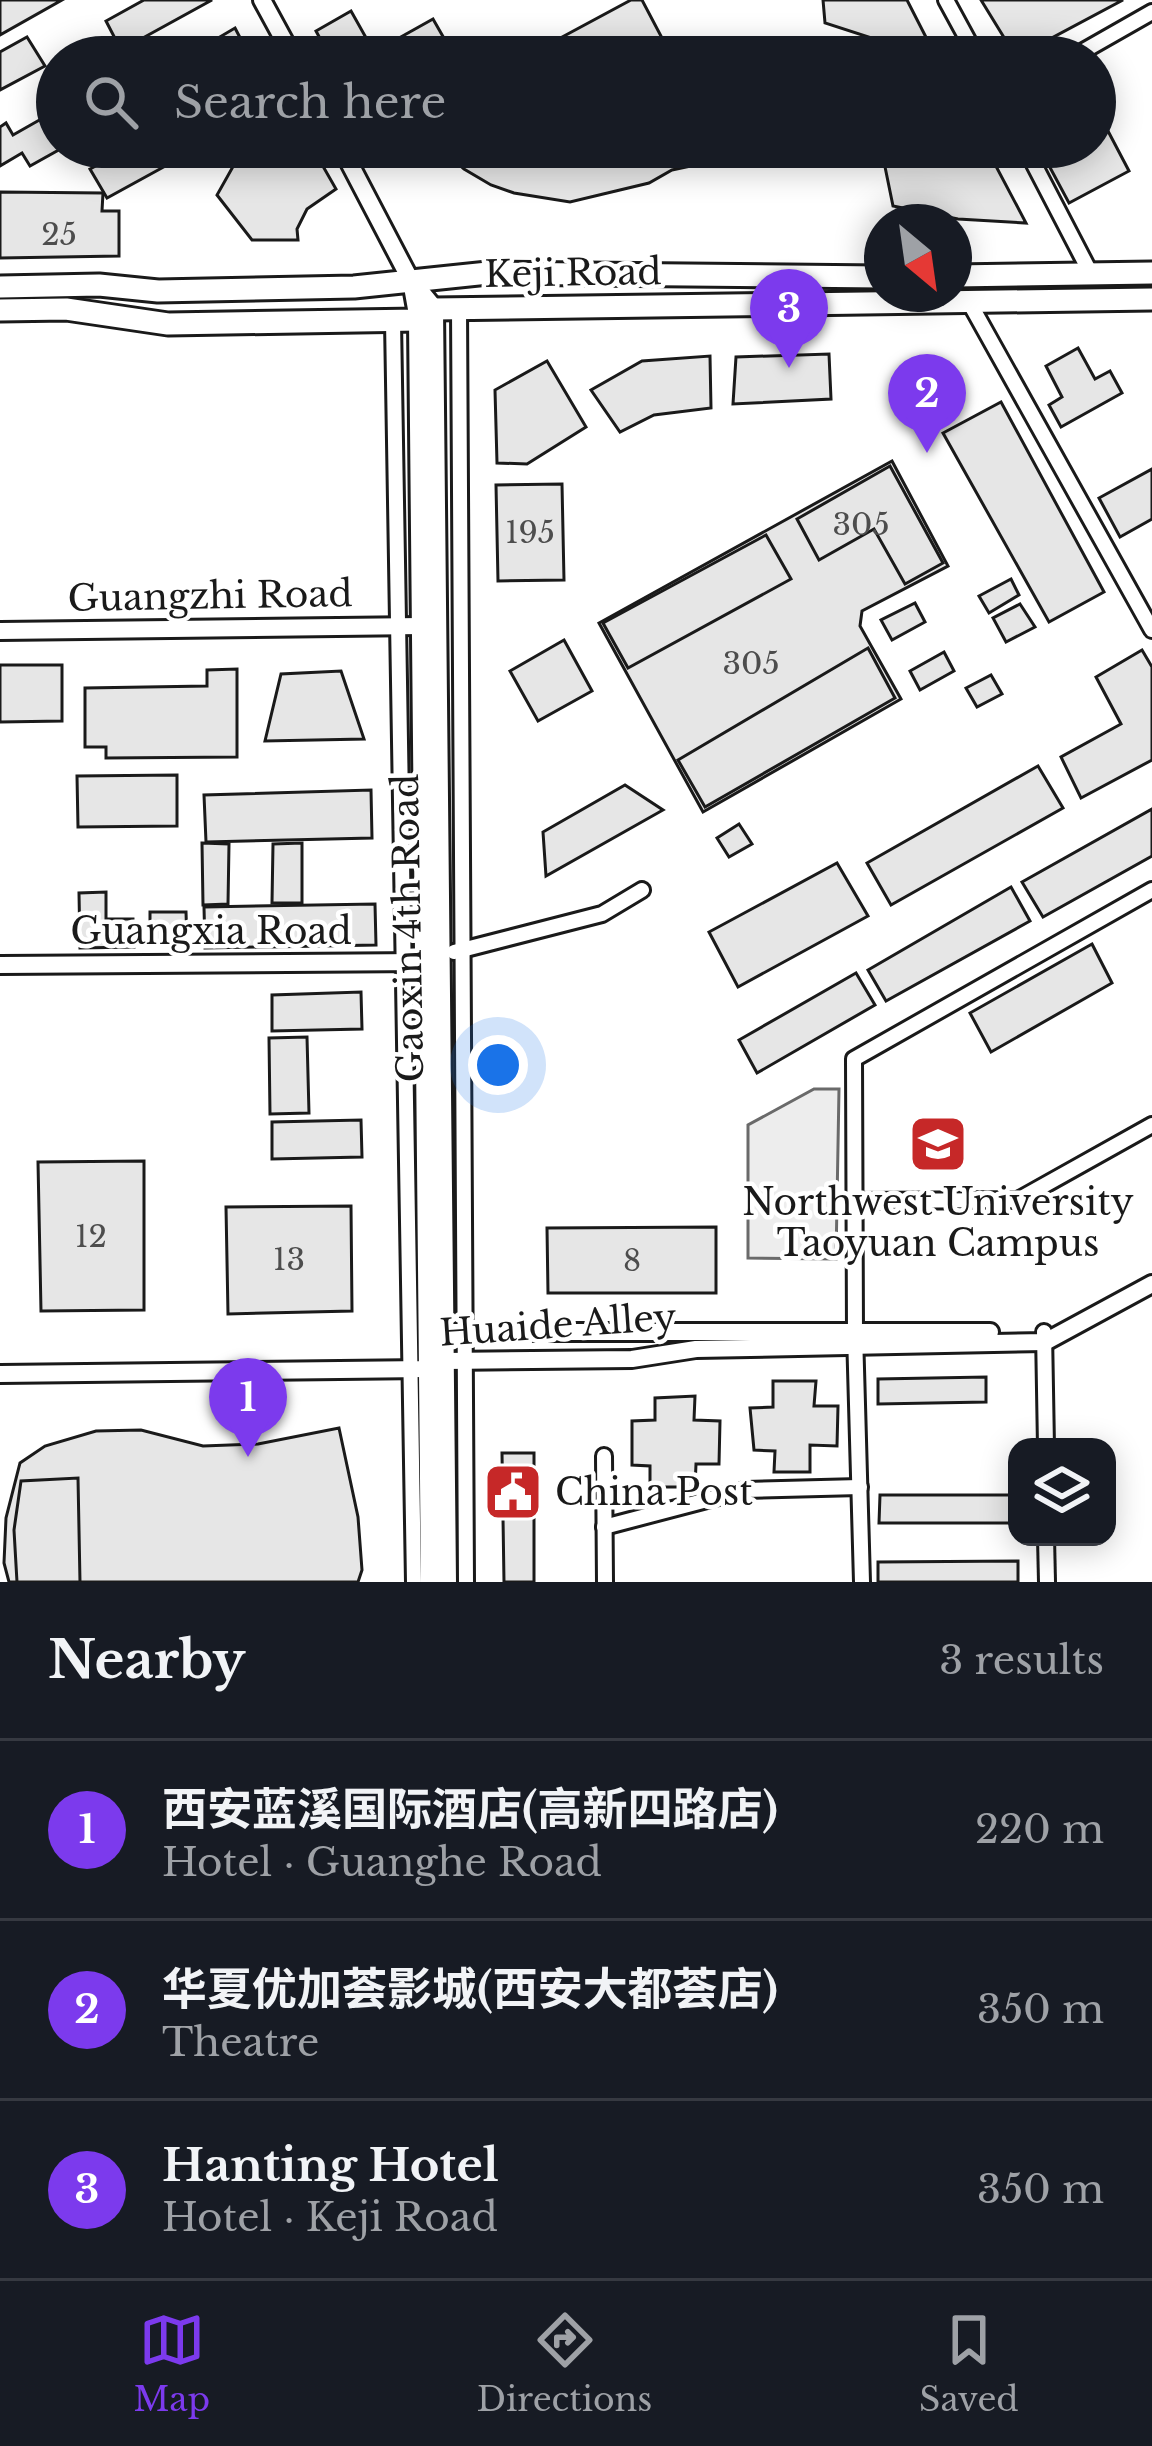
<!DOCTYPE html>
<meta charset="utf-8">
<style>
:root{--surface:#171b24;--page:#242831;--text:#f1f3f6;--muted:#9ea1a6;--line:#363941;--accent:#7c3aed}
body{margin:0;font-family:"Libre Baskerville","Noto Sans SC",serif;background:var(--page);color:var(--text)}
.controls{position:absolute;right:36px;bottom:36px;display:grid;overflow:hidden;border-radius:24px;box-shadow:0 6px 30px #0003}
.controls button{width:108px;height:108px;display:grid;place-items:center;padding:0;border:0;border-bottom:3px solid var(--line);background:var(--surface);color:var(--text);font:60px sans-serif}
.compass{position:absolute;left:864px;top:204px;width:108px;height:108px;border-radius:50%;background:var(--surface);box-shadow:0 6px 30px #0003;rotate:151deg}
.you{position:absolute;left:498px;top:1065px;width:42px;height:42px;margin:-30px;border:9px solid #fff;border-radius:50%;background:#1a73e8;box-shadow:0 0 0 18px #1a73e833}
.badge{display:grid;place-items:center;width:78px;height:78px;border-radius:50%;background:var(--accent);color:#fff;font-size:39px;font-weight:700}
.pin{position:absolute;translate:-50% -99px;filter:drop-shadow(0 3px 6px #0008)}
.pin::after{content:'';position:absolute;top:63px;width:42px;height:36px;background:inherit;clip-path:polygon(0 0,100% 0,50% 100%)}
.list{margin:0;padding:0;list-style:none}
h2{display:flex;justify-content:space-between;align-items:center;height:156px;margin:0;padding:0 48px;font-size:51px}
h2 small{font-size:39px;font-weight:400;color:var(--muted)}
.list li{display:grid;grid-template-columns:78px 1fr auto;gap:36px;align-items:center;box-sizing:border-box;height:180px;padding:0 48px;border-top:3px solid var(--line)}
.list b{display:block;font-size:45px;white-space:nowrap}
.list p{margin:0;font-size:39px;white-space:nowrap;color:var(--muted)}
.list em{font-size:39px;font-style:normal;color:var(--muted)}
.icon{flex:none;width:66px;height:66px;fill:none;stroke:currentColor;stroke-width:2;stroke-linecap:round;stroke-linejoin:round}
.map{position:relative;flex:none;width:1152px;height:1582px;overflow:hidden}
.search{position:absolute;background:var(--surface);box-shadow:0 6px 30px #0003;left:36px;right:36px;top:36px;height:132px;display:flex;align-items:center;gap:30px;box-sizing:border-box;padding:0 42px;border-radius:66px;color:var(--muted);font-size:45px}
.sheet{height:696px;background:var(--surface)}
nav{display:flex;justify-content:space-around;align-items:center;box-sizing:border-box;height:168px;border-top:3px solid var(--line);background:var(--surface);font-size:33px;color:var(--muted)}
nav a{display:grid;justify-items:center;gap:6px}
nav .on{color:var(--accent)}
.map>svg:first-child{display:block}
</style>
<div class="map">
<svg width="1152" height="1582" viewBox="0 0 1152 1582">
<rect width="100%" height="100%" fill="#fff"/>
<path fill="#ededed" stroke="#6a6a6a" stroke-width="3" d="M814,1089H839L836,1259L748,1258V1125Z"/>
<g fill="#e6e6e6" stroke="#1a1a1a" stroke-width="3">
<path d="M0,0H62L0,35Z"/>
<path d="M144,0H212L121,50L106,21Z"/>
<path d="M631,0H642L672,57H525Z"/>
<path d="M823,0H907L932,49L890,44L825,23Z"/>
<path d="M981,0H1123L1016,57Z"/>
<path d="M351,11L374,52L433,19L449,47L432,57H330L316,31Z"/>
<path d="M235,28L248,53L241,57H186Z"/>
<path d="M27,37L45,66L0,90V52Z"/>
<path d="M57,110V147H64L30,166L22,153L0,166V127L6,123L13,135Z"/>
<path d="M1098,112L1129,171L1069,203L1039,147H1095Z"/>
<path d="M132,147H200L107,198L90,169Z"/>
<path d="M244,147H312L336,189L307,209L297,229L298,240H252L217,195Z"/>
<path d="M440,147H715L695,165L672,170L649,183L570,202L514,193L491,185L464,169Z"/>
<path d="M989,153L1026,223L958,219L893,206L883,157Z"/>
<path d="M0,192L103,193L102,211H119V256L0,258Z"/>
<path d="M1078,348L1095,379L1110,371L1122,393L1061,427L1049,405L1062,397L1046,366Z"/>
<path d="M829,354L831,399L733,404L736,357Z"/>
<path d="M710,356L711,408L654,415L620,432L591,390L642,361Z"/>
<path d="M547,361L586,427L527,464L497,463L495,390Z"/>
<path d="M1001,402L1104,592L1049,622L943,433Z"/>
<path d="M892,461L948,566L862,611L860,626L901,699L703,812L599,623Z"/>
<path d="M890,466L943,563L905,584L874,529L819,560L797,519Z"/>
<path d="M1152,469V519L1120,537L1099,498Z"/>
<path d="M562,484L564,580L498,581L496,485Z"/>
<path d="M766,535L791,579L628,668L603,623Z"/>
<path d="M1011,579L1019,595L989,613L979,596Z"/>
<path d="M915,603L925,622L892,640L881,620Z"/>
<path d="M1020,604L1035,627L1006,642L993,618Z"/>
<path d="M564,640L592,691L538,721L510,671Z"/>
<path d="M868,648L895,698L705,807L678,760Z"/>
<path d="M1142,650L1152,667V760L1081,798L1061,757L1121,724L1096,677Z"/>
<path d="M944,652L954,671L920,690L910,671Z"/>
<path d="M0,665H62V721L0,722Z"/>
<path d="M237,669V757L106,758V747H85V688L207,686V670Z"/>
<path d="M341,671L364,739L265,741L281,674Z"/>
<path d="M991,675L1002,694L977,707L966,688Z"/>
<path d="M1038,766L1063,808L891,905L867,863Z"/>
<path d="M177,775V826L78,827L77,776Z"/>
<path d="M625,785L663,810L546,876L543,832Z"/>
<path d="M371,790L372,838L206,842L204,795Z"/>
<path d="M1152,809V856L1043,917L1022,882Z"/>
<path d="M739,824L752,844L729,857L717,838Z"/>
<path d="M202,843L229,844L228,904L203,905Z"/>
<path d="M302,843V903H272L273,844Z"/>
<path d="M837,863L868,916L738,987L709,932Z"/>
<path d="M1011,887L1030,921L886,1001L868,970Z"/>
<path d="M106,892V919H133L134,947L80,948L79,893Z"/>
<path d="M375,904L376,945L205,948L204,907Z"/>
<path d="M150,912H186L187,944H150Z"/>
<path d="M1092,944L1112,983L991,1052L970,1013Z"/>
<path d="M856,973L875,1005L757,1073L739,1040Z"/>
<path d="M361,992L362,1029L272,1031V995Z"/>
<path d="M307,1037L309,1113L270,1114L269,1038Z"/>
<path d="M361,1120L362,1157L272,1159V1122Z"/>
<path d="M144,1161V1310L41,1311L38,1162Z"/>
<path d="M351,1206L352,1311L228,1314L226,1207Z"/>
<path d="M716,1227V1293H548L547,1228Z"/>
<path d="M986,1377V1402L878,1404V1379Z"/>
<path d="M773,1381H816L814,1406H838L837,1446L810,1445V1472H774L775,1451L754,1450L750,1408L773,1407Z"/>
<path d="M695,1396L694,1420L720,1421L719,1464H696L695,1487H650V1466L632,1465V1421L655,1420V1398Z"/>
<path d="M339,1428L358,1517L362,1570L358,1582H9L4,1563L6,1518L20,1463L45,1446L96,1431L141,1430L203,1446L258,1444Z"/>
<path d="M502,1453H534V1582H504Z"/>
<path d="M78,1478L80,1582H17L14,1530L21,1481Z"/>
<path d="M880,1495H1017V1523H879Z"/>
<path d="M1018,1561V1582H878V1562Z"/>
</g>
<g fill="none" stroke-linecap="round" stroke-linejoin="round">
<g stroke="#1a1a1a" stroke-width="20">
<g id="minor">
<path d="M946,0L977,57"/>
<path d="M1073,57L1152,12"/>
<path d="M1025,147L1091,274"/>
<path d="M968,300L1152,630"/>
<path d="M459,308L466,1582"/>
<path d="M393,321L414,1582"/>
<path d="M454,952L602,914L642,890"/>
<path d="M854,1201L1018,1200L1152,1125"/>
<path d="M1044,1332L1046,1447"/>
<path d="M604,1456L605,1582"/>
<path d="M604,1527L745,1490L860,1487"/>
<path d="M1046,1537L1047,1582"/>
<path d="M862,1582L855,1333L854,1059L1152,890"/>
</g>
</g>
<g stroke="#1a1a1a" stroke-width="22">
<g id="tertiary">
<path d="M262,0L293,57"/>
<path d="M341,147L411,281L418,320"/>
<path d="M0,631L421,626"/>
<path d="M0,965L423,962"/>
<path d="M440,1342L445,1332H990"/>
<path d="M0,1374L425,1369L446,1361L632,1359L696,1349L1045,1342L1152,1284"/>
</g>
</g>
<g stroke="#1a1a1a" stroke-width="24">
<g id="secondary">
<path d="M411,281L434,309L447,1582"/>
<path d="M418,320L430,1582"/>
</g>
</g>
<g stroke="#1a1a1a" stroke-width="27">
<g id="primary">
<path d="M954,276L1152,273"/>
<path d="M0,287L99,285L158,291L354,287L488,273L882,277"/>
<path d="M0,310L66,309L168,324L418,320L434,309L1152,299"/>
</g>
</g>
<use href="#minor" stroke="#fff" stroke-width="14"/>
<use href="#tertiary" stroke="#fff" stroke-width="16"/>
<use href="#secondary" stroke="#fff" stroke-width="18"/>
<use href="#primary" stroke="#fff" stroke-width="21"/>
</g>
<defs>
<g id="university-square" transform="scale(3)"><rect x="-9" y="-9" width="18" height="18" rx="4" fill="#c62828" stroke="#fff"/><path d="M0-5L7-2L0 1L-7-2ZM-4 1L0 2.5L4 1V4Q0 6-4 4Z" fill="#fff"/></g>
<g id="civic-square" transform="scale(3)"><rect x="-9" y="-9" width="18" height="18" rx="4" fill="#c62828" stroke="#fff"/><path d="M-.6-6.5H3V-4.5H.6V-3L4-1V1h2V6H-6V1h2V-1L-.6-3ZM-1.2 2.5V6h2.4V2.5Z" fill="#fff"/></g>
</defs>
<g fill-rule="evenodd">
<use href="#university-square" x="938" y="1144"/>
<use href="#civic-square" x="513" y="1492"/>
</g>
<g text-anchor="middle" dominant-baseline="central" stroke-width="9" stroke-linejoin="round" paint-order="stroke">
<g font-size="30" fill="#4d4d4d">
<text x="59" y="234">25</text>
<text x="861" y="524">305</text>
<text x="530" y="532">195</text>
<text x="751" y="663">305</text>
<text x="91" y="1236">12</text>
<text x="289" y="1259">13</text>
<text x="632" y="1260">8</text>
</g>
<g font-size="36" fill="#1a1a1a" stroke="#fff">
<text transform="translate(573 273) rotate(-1)">Keji Road</text>
<text transform="translate(210 596) rotate(-1)">Guangzhi Road</text>
<text transform="translate(408 928) rotate(-91)">Gaoxin 4th Road</text>
<text x="211" y="931">Guangxia Road</text>
<text transform="translate(558 1325) rotate(-4)">Huaide Alley</text>
</g>
<g font-size="36" fill="#1a1a1a" stroke="#fff">
<text x="938" y="1202">Northwest University<tspan x="938" dy="41">Taoyuan Campus</tspan></text>
<text x="555" y="1492" text-anchor="start">China Post</text>
</g>
</g>
</svg>
<div class="controls">
<button><svg class="icon" aria-label="layers" viewBox="0 0 24 24"><path d="M12 4l9 5-9 5-9-5zM3 14l9 5 9-5"/></svg></button>
</div>
<svg class="compass" viewBox="-18 -18 36 36"><path d="M0-13l5 13h-10z" fill="#e53935"/><path d="M0 13l5-13h-10z" fill="#9ea1a6"/></svg>
<div class="you"></div>
<div class="pin badge" style="left:248px;top:1457px">1</div>
<div class="pin badge" style="left:927px;top:453px">2</div>
<div class="pin badge" style="left:789px;top:368px">3</div>
<div class="search"><svg class="icon" aria-label="search" viewBox="0 0 24 24"><circle cx="10" cy="10" r="6"/><path d="M15 15l6 6"/></svg>Search here</div>
</div>
<section class="sheet">
<h2>Nearby<small>3 results</small></h2>
<ul class="list">
<li><span class="badge">1</span><div><b>西安蓝溪国际酒店(高新四路店)</b><p>Hotel · Guanghe Road</p></div><em>220 m</em></li>
<li><span class="badge">2</span><div><b>华夏优加荟影城(西安大都荟店)</b><p>Theatre</p></div><em>350 m</em></li>
<li><span class="badge">3</span><div><b>Hanting Hotel</b><p>Hotel · Keji Road</p></div><em>350 m</em></li>
</ul>
</section>
<nav>
<a class="on"><svg class="icon" aria-label="map" viewBox="0 0 24 24"><path d="M3 6l6-2 6 2 6-2v14l-6 2-6-2-6 2zM9 4v14M15 6v14"/></svg>Map</a>
<a><svg class="icon" aria-label="directions" viewBox="0 0 24 24"><path d="M12 3l9 9-9 9-9-9zM9 14v-3h6M13 9l2 2-2 2"/></svg>Directions</a>
<a><svg class="icon" aria-label="saved" viewBox="0 0 24 24"><path d="M7 4h10v16l-5-4-5 4z"/></svg>Saved</a>
</nav>
